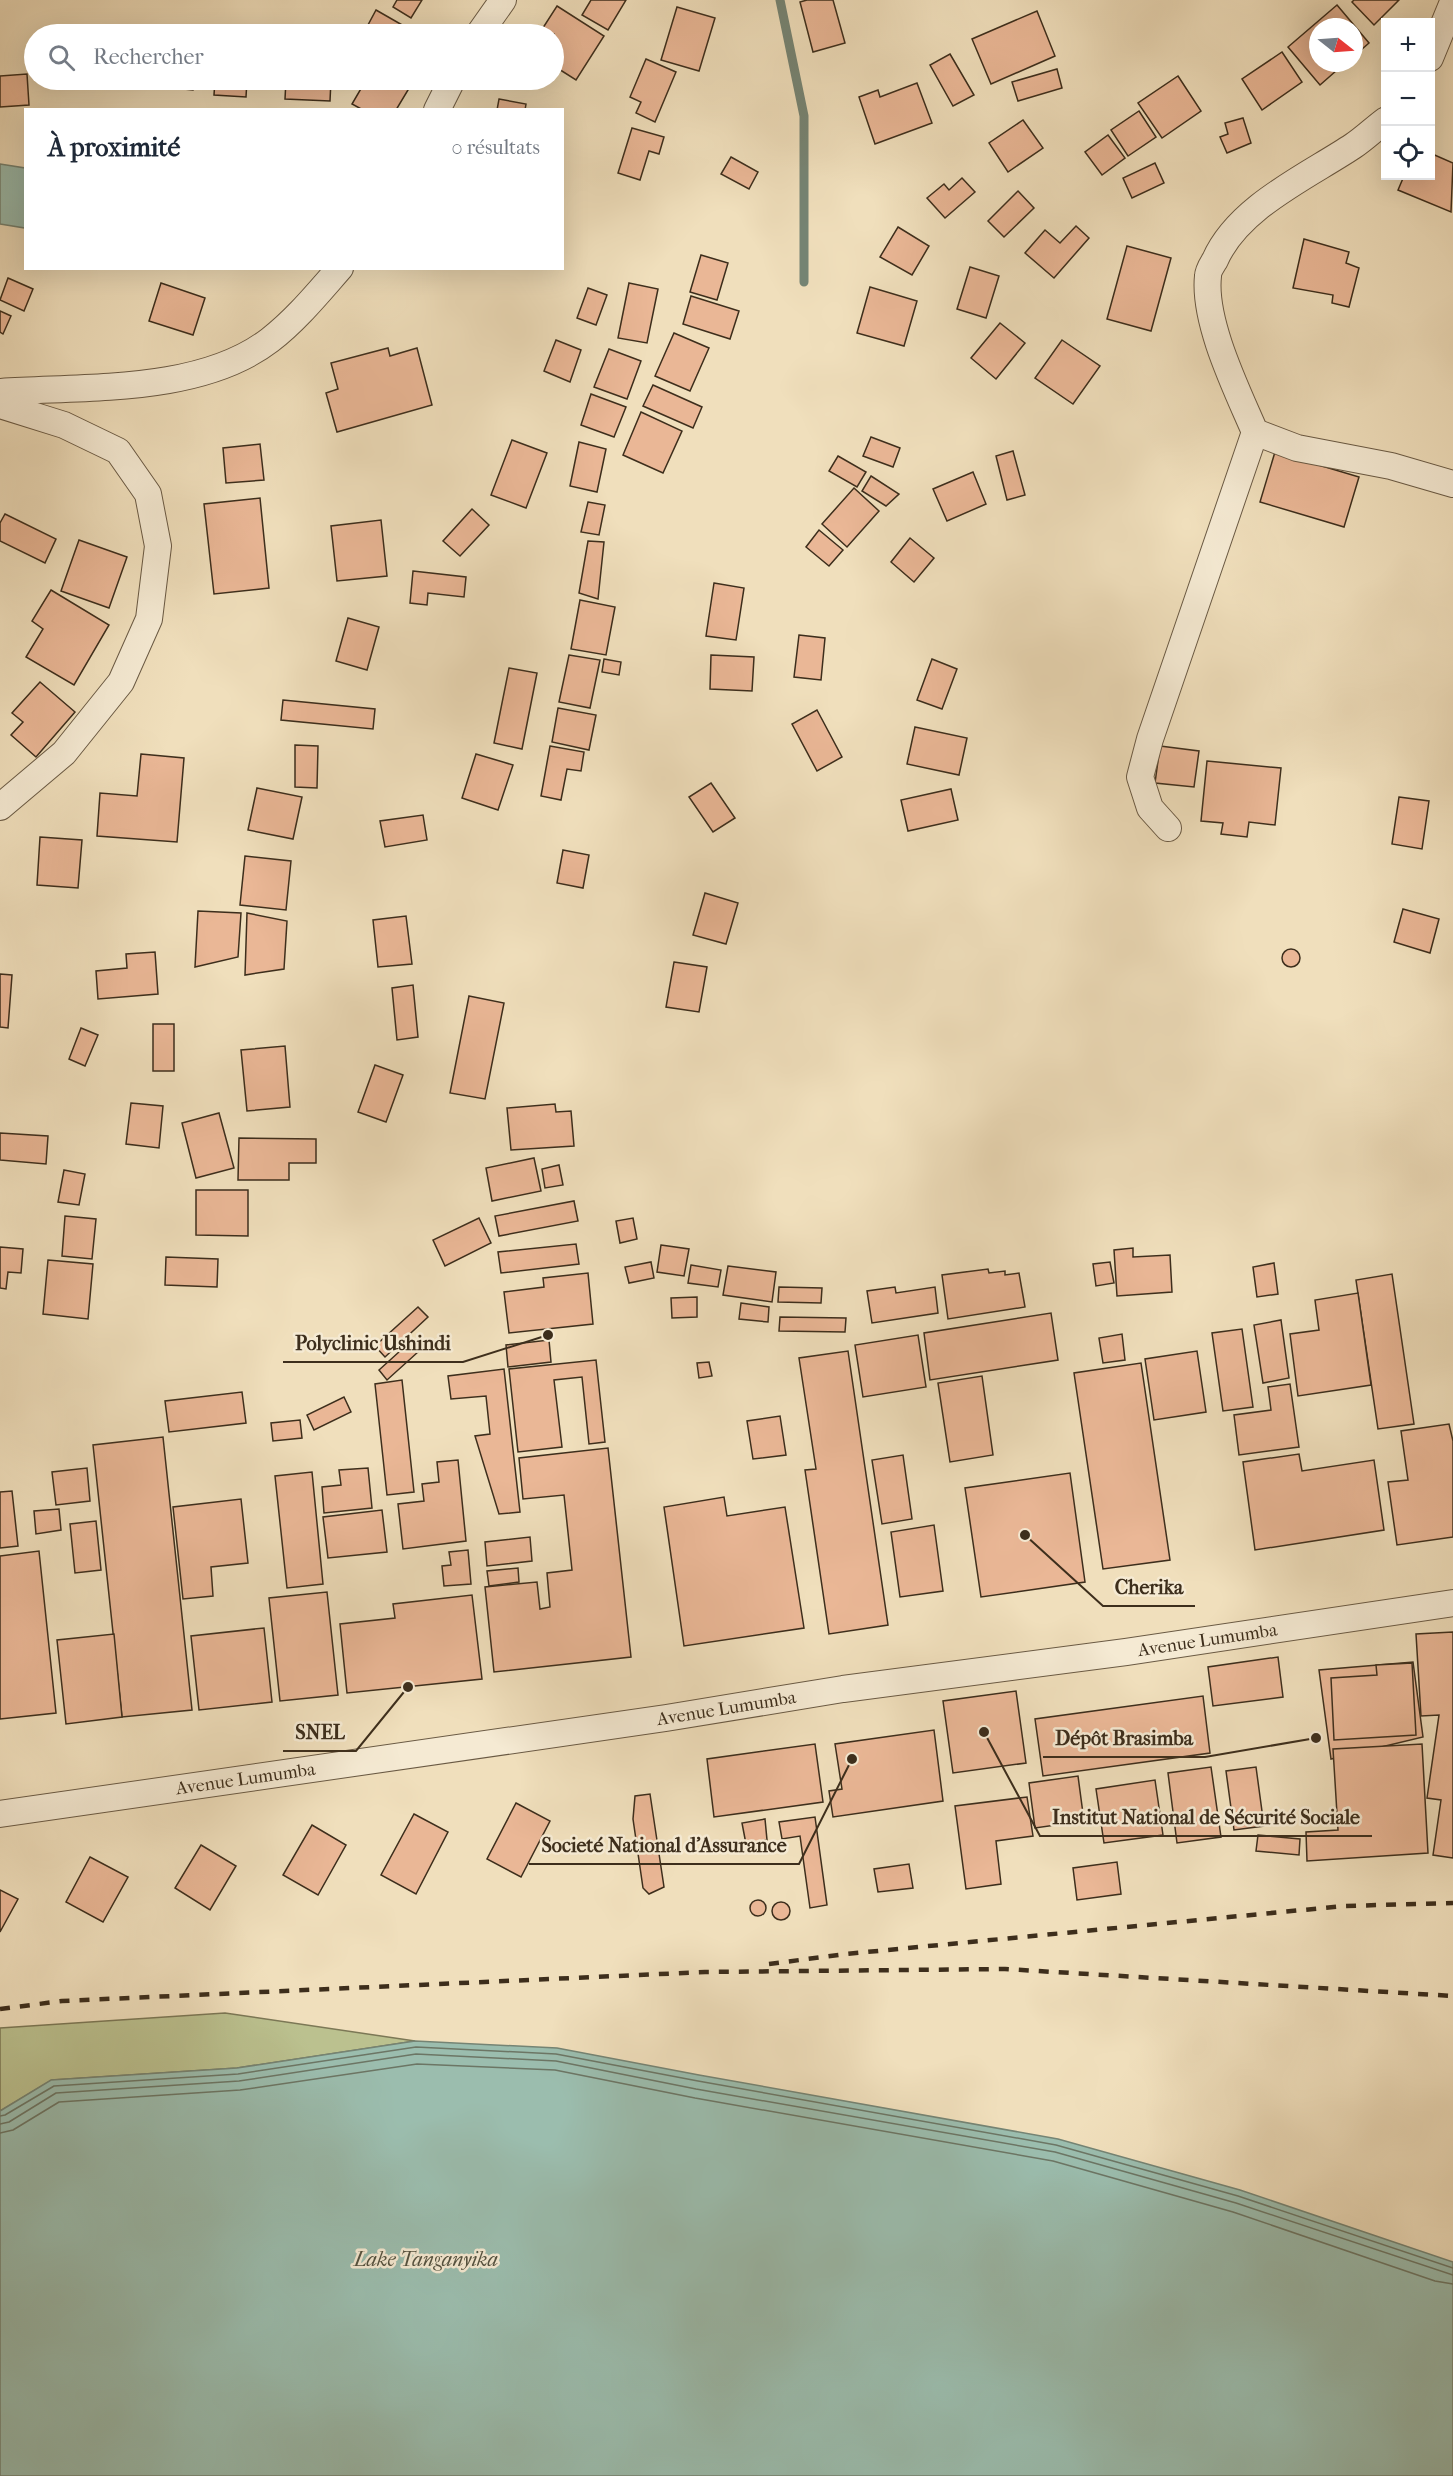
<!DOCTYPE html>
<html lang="fr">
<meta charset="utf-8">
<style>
:root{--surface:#fff;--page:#f2f2f3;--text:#1f2937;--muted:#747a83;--line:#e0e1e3}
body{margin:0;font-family:"IM FELL French Canon",serif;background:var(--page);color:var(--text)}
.controls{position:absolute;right:18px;top:18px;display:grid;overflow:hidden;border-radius:0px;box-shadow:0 6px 24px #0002}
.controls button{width:54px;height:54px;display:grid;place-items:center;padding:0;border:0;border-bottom:2px solid var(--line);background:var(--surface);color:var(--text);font:30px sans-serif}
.compass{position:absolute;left:1309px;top:18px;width:54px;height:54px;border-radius:50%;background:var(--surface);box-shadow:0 6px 24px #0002;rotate:107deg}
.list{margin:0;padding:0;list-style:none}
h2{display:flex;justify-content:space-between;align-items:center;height:78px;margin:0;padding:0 24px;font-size:26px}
h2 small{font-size:20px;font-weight:400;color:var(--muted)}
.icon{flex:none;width:33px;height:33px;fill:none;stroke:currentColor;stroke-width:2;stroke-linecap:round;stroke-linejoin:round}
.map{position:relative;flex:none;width:1453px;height:2476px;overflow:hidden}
.search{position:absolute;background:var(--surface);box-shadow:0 6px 24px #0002;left:24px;top:24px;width:540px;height:66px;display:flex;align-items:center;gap:15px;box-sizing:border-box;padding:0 21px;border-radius:33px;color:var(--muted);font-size:22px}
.panel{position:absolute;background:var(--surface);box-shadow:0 6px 24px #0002;left:24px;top:108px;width:540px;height:162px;border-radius:0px}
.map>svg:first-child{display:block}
</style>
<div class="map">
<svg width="1453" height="2476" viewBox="0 0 1453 2476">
<rect width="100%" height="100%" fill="#f0dfbc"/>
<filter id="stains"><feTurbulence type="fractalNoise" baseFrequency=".00333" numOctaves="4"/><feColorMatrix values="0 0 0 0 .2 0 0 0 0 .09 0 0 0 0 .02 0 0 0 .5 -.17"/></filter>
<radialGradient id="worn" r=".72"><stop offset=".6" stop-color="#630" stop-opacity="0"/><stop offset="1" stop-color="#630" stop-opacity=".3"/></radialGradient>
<path fill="#bbc18f" stroke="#7c7856" stroke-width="1.5" d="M225,2013L415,2041L237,2068L52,2080L0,2111V2028Z"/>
<g fill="#9bbdae" stroke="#758474" stroke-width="1.5">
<path d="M0,164L25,168V228L0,224Z"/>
<path d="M415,2041L557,2048L699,2075L1058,2139L1240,2190L1453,2262V2476H0V2111L51,2080L237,2068Z"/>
</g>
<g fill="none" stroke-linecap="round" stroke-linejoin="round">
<g stroke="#6c7665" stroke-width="1.5">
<path d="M0,2116L5,2115L54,2086L238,2074L416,2047L556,2054L698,2081L1056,2145L1238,2196L1453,2268"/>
<path d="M0,2124L9,2122L56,2093L239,2081L416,2054L556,2061L696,2089L1055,2152L1236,2203L1453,2275"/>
<path d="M0,2133L13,2130L59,2102L240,2090L417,2064L555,2070L695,2098L1053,2161L1233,2212L1435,2281L1453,2284"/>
</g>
<path stroke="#758474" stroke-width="9" d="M780,0L804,116V282"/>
</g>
<g fill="#eab796" stroke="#3d2e1c" stroke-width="1.5">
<path d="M397,0H422L411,18L393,7Z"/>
<path d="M591,0H626L608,30L582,15Z"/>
<path d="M807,0H833L845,43L813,52L800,2Z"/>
<path d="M1354,0H1399L1374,25L1352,2Z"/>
<path d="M1337,5L1369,43L1354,56V27H1318V63H1345L1320,85L1288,47Z"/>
<path d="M557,6L604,36L576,80L554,66V34H539Z"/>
<path d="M677,7L715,18L699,71L661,60Z"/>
<path d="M376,10L418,34H384L368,25Z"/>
<path d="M1037,11L1055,56L991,84L972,39Z"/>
<path d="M1282,52L1302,82L1262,110L1242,79Z"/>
<path d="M950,54L974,95L953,106L930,65Z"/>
<path d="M646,59L676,72L655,122L636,113L641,102L630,97Z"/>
<path d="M1057,69L1062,88L1018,101L1012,82Z"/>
<path d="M27,74L29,105L0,107V76Z"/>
<path d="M1178,76L1201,111L1162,138L1138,103Z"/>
<path d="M154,80H194L193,90L153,86Z"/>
<path d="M215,80H247L246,97L214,95Z"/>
<path d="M286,80H331L330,101L285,99Z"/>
<path d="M366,80H414L396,110H363L352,104Z"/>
<path d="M917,83L932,123L875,144L859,97L878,90L880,97Z"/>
<path d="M499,99L526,104L525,110H497Z"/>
<path d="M1139,111L1156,137L1128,156L1111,130Z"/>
<path d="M1243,118L1251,143L1227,153L1220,137L1228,134L1225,123Z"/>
<path d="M1023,120L1043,148L1008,172L989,143Z"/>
<path d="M632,128L664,137L659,154L649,151L640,180L618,173Z"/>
<path d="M1108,135L1125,158L1102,175L1085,152Z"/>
<path d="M1430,153L1453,163L1451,212L1398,190L1404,176H1430Z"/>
<path d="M731,157L758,172L749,189L721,174Z"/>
<path d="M1155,163L1164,183L1132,198L1123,178Z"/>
<path d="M962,178L975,192L945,218L927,198L944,184L949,190Z"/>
<path d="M1018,191L1034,208L1004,237L988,221Z"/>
<path d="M1076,226L1089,238L1054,278L1025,253L1045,230L1060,243Z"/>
<path d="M898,227L929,246L912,275L880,257Z"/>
<path d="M1304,239L1349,252L1346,263L1359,268L1349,307L1332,303L1333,295L1293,288Z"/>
<path d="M1127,246L1171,258L1151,331L1107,319Z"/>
<path d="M701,255L728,263L717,300L690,292Z"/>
<path d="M970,267L999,276L986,318L957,309Z"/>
<path d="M8,278L33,289L24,311L0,300Z"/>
<path d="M161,283L205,298L193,335L149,321Z"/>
<path d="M629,283L658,289L647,343L618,338Z"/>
<path d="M870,287L917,301L904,346L857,333Z"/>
<path d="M588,288L607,295L596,325L577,318Z"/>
<path d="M691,296L739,311L730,339L683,324Z"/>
<path d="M0,311L11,316L3,334L0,332Z"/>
<path d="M1000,323L1025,343L996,379L971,358Z"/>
<path d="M674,333L709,348L690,391L655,376Z"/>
<path d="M556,340L581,350L570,382L544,371Z"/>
<path d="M1062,340L1100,366L1073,404L1035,378Z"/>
<path d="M388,348L390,356L417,348L432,405L337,432L326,393L338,389L331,363Z"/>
<path d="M609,349L641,361L627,399L594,387Z"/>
<path d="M653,385L702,407L693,428L643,406Z"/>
<path d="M591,394L626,407L614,437L581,425Z"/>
<path d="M641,412L682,431L663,473L623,455Z"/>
<path d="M871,437L900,448L893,467L863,456Z"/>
<path d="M512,440L547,453L526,508L491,495Z"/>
<path d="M579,442L606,449L597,492L570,486Z"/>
<path d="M260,444L264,480L226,483L223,448Z"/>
<path d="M1013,451L1025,495L1007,500L996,456Z"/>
<path d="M1275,452L1359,477L1344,527L1260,502Z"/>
<path d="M838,456L866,472L857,487L829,471Z"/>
<path d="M973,472L986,504L947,521L933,489Z"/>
<path d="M871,476L899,494L886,506L862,491Z"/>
<path d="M854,488L879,511L847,547L822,524Z"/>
<path d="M260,498L269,588L214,594L204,504Z"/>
<path d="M588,502L605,505L599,535L581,532Z"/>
<path d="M472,509L489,525L460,556L443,541Z"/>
<path d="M5,514L56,539L45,563L0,541V523Z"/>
<path d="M381,520L387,576L337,581L331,526Z"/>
<path d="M819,530L843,550L829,566L806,547Z"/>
<path d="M910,538L934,558L914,582L891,562Z"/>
<path d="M79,540L127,557L109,608L61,591Z"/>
<path d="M588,541L604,542L598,599L579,593Z"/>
<path d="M413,571L466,577L464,597L428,593L427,605L410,603Z"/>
<path d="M714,583L744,588L736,640L706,636Z"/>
<path d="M51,590L109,625L74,685L26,657L43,629L32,621Z"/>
<path d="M580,600L615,607L606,655L571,649Z"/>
<path d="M348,618L379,627L367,670L336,661Z"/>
<path d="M799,635L825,638L821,680L794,677Z"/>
<path d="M569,655L600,660L590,708L559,702Z"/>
<path d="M711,655L754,657L752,691L710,689Z"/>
<path d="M604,659L621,662L619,675L602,672Z"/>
<path d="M932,659L957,669L942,709L917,700Z"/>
<path d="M509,668L537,673L522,749L494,743Z"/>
<path d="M40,682L75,712L36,757L11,735L23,722L12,713Z"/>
<path d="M283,700L375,709L373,729L281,720Z"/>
<path d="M558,708L596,715L589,750L552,742Z"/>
<path d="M817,710L842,757L817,771L792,724Z"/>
<path d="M915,727L967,738L959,775L907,764Z"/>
<path d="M295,745L318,746L317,788L295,787Z"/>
<path d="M550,746L584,752L581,771L567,769L561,800L541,796Z"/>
<path d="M1160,746L1199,751L1194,787L1155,783Z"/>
<path d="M141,754L184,758L177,842L97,836L100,793L137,796Z"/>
<path d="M476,754L513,765L498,810L462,798Z"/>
<path d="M1207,761L1281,768L1275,825L1249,822L1247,837L1221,834L1223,823L1201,821Z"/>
<path d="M711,783L735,818L713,832L689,797Z"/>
<path d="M257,788L302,797L293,839L248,830Z"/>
<path d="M951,789L958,820L908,831L901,800Z"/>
<path d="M1399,797L1429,801L1422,849L1392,844Z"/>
<path d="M423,815L427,840L385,847L380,821Z"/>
<path d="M40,837L82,840L78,888L37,885Z"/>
<path d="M563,850L589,855L583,888L557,883Z"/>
<path d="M245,856L291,861L286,910L240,905Z"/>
<path d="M705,893L738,903L726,944L693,935Z"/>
<path d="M1403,909L1439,919L1430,953L1394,942Z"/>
<path d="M198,911L241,913L238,957L195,967Z"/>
<path d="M247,913L287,921L284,969L245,975Z"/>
<path d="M406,916L412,964L378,967L373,920Z"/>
<circle cx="1291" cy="958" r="9"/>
<path d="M155,952L158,994L98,999L96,971L127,968L126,954Z"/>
<path d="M674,962L707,967L699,1012L666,1007Z"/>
<path d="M0,974L12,975L8,1028L0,1027Z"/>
<path d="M413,985L418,1037L397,1040L392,988Z"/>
<path d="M469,996L504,1003L485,1099L450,1093Z"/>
<rect x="153" y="1024" width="21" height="47"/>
<path d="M81,1028L98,1035L85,1066L69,1059Z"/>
<path d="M285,1046L290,1107L247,1111L241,1050Z"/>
<path d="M375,1065L403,1075L386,1122L358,1112Z"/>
<path d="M131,1103L163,1106L159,1148L126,1144Z"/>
<path d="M555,1104L556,1112L571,1111L574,1146L511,1150L507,1108Z"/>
<path d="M219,1113L234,1168L196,1178L182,1123Z"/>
<path d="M0,1133L48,1136L46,1164L0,1160Z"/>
<path d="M239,1138L316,1139V1163H289V1180H238Z"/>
<path d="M534,1158L541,1191L492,1201L486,1168Z"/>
<path d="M559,1165L563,1185L545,1188L542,1169Z"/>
<path d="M64,1170L85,1174L79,1205L58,1202Z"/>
<path d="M196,1190H248V1236L196,1235Z"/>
<path d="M574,1201L578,1221L499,1236L495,1216Z"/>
<path d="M65,1216L96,1219L92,1259L62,1256Z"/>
<path d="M479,1218L491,1243L445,1266L433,1240Z"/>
<path d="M633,1218L637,1239L620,1243L616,1221Z"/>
<path d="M576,1244L579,1264L501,1273L498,1252Z"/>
<path d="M661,1245L689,1249L684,1276L657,1272Z"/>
<path d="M0,1247L23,1249L21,1273L8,1272L6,1289L0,1288Z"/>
<path d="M1133,1248V1257L1170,1255L1172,1292L1117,1296L1114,1250Z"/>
<path d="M166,1257L218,1259L217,1287L165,1285Z"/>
<path d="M48,1260L93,1264L88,1319L43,1314Z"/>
<path d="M651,1262L654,1278L629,1283L625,1267Z"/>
<path d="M1110,1262L1114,1283L1096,1286L1093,1264Z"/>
<path d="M1274,1263L1278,1294L1257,1297L1253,1267Z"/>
<path d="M691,1265L721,1270L718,1287L688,1283Z"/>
<path d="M728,1266L776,1272L772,1302L723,1295Z"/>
<path d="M988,1269L989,1273L1005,1271V1275L1019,1273L1025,1307L948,1319L942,1275Z"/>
<path d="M588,1273L593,1324L509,1333L504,1292L544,1287L543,1278Z"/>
<path d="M1392,1274L1414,1424L1378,1429L1356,1280Z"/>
<path d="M779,1287L822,1288L821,1303L778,1302Z"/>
<path d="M895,1287L896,1293L935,1287L938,1313L872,1323L867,1291Z"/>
<path d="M1358,1293L1371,1385L1298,1396L1290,1334L1319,1330L1315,1300Z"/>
<path d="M697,1297V1317L672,1318L671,1298Z"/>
<path d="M741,1303L769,1307L768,1322L739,1319Z"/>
<path d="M418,1307L428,1317L385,1357L375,1346Z"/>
<path d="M1051,1313L1058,1360L930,1380L924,1333Z"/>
<path d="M780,1317L846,1318L845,1332L779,1331Z"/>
<path d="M1281,1320L1289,1378L1263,1383L1254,1325Z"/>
<path d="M1242,1329L1253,1407L1223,1411L1212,1333Z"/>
<path d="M1122,1334L1125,1360L1103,1363L1099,1338Z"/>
<path d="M918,1335L926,1387L863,1397L855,1345Z"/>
<path d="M549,1340L551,1362L508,1367L506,1345Z"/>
<path d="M410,1342L418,1352L387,1380L379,1370Z"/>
<path d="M848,1351L888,1625L829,1634L805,1470L816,1469L799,1358Z"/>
<path d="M1197,1351L1206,1412L1154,1420L1145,1359Z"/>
<path d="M596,1360L605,1442L589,1444L582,1377L554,1380L562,1447L518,1452L509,1369Z"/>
<path d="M709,1362L712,1376L699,1378L697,1363Z"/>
<path d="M1141,1363L1170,1560L1103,1569L1074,1373Z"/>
<path d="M504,1369L520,1512L499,1514L475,1436L490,1434L486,1396L451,1399L448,1376Z"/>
<path d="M982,1376L993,1455L950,1462L938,1383Z"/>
<path d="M402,1380L414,1492L387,1495L375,1384Z"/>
<path d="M1290,1384L1299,1447L1239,1455L1234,1415L1271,1410L1268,1387Z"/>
<path d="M242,1392L246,1423L169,1432L165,1401Z"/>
<path d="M344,1397L351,1412L314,1430L307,1415Z"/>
<path d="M780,1416L786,1455L753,1459L747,1421Z"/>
<path d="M300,1420L302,1438L273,1441L271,1423Z"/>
<path d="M1449,1424L1453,1441V1537L1397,1545L1388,1482L1408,1480L1401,1431Z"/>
<path d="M163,1437L192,1710L122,1717L93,1445Z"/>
<path d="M608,1448L631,1657L494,1672L485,1587L537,1582L540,1609L550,1607L547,1573L572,1570L564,1495L523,1499L519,1458Z"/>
<path d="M1299,1454L1302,1471L1374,1460L1384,1530L1255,1550L1243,1462Z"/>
<path d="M903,1455L912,1519L882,1524L872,1460Z"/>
<path d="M458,1460L466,1541L403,1549L398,1504L424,1501L422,1484L439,1482L437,1462Z"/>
<path d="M87,1468L90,1501L56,1505L52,1472Z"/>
<path d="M368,1468L372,1508L324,1513L322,1487L341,1485L339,1470Z"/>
<path d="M312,1472L323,1584L287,1588L275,1476Z"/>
<path d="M1070,1473L1085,1582L981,1597L965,1488Z"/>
<path d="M12,1491L18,1546L0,1548V1492Z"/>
<path d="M724,1497L727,1516L785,1507L804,1628L684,1646L664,1507Z"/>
<path d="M241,1499L248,1563L211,1567L213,1596L183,1599L173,1507Z"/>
<path d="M59,1509L61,1530L36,1534L34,1511Z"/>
<path d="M382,1510L387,1552L328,1558L323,1517Z"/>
<path d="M96,1521L101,1570L75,1573L70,1524Z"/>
<path d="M934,1525L943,1591L900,1597L891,1532Z"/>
<path d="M530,1537L532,1561L487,1566L485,1542Z"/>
<path d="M468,1550L471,1584L444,1586L442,1566L451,1565L449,1552Z"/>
<path d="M39,1551L56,1713L0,1719V1556Z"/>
<path d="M518,1568L519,1582L489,1586L487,1571Z"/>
<path d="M327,1592L338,1695L280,1701L269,1598Z"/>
<path d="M472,1595L482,1679L347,1693L340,1624L395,1618L393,1604Z"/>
<path d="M264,1628L272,1702L199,1710L191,1636Z"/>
<path d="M1453,1632V1858L1433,1855L1441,1800L1427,1798L1439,1715L1421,1716L1416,1634Z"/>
<path d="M114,1634L122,1717L66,1724L57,1640Z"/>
<path d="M1278,1657L1283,1697L1213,1706L1208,1667Z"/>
<path d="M1413,1662L1423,1737L1331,1759L1319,1670Z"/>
<path d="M1412,1663L1416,1735L1334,1740L1331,1678L1377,1675L1376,1665Z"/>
<path d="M1016,1691L1026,1763L953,1773L943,1701Z"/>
<path d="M1203,1696L1210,1753L1043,1776L1035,1719Z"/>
<path d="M934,1730L943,1801L833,1817L829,1791L842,1789L835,1744Z"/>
<path d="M815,1744L823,1802L714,1817L707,1759Z"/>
<path d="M1422,1744L1428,1853L1307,1861L1306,1832L1338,1830L1333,1749Z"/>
<path d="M1211,1767L1221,1837L1177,1843L1168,1773Z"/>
<path d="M1256,1767L1264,1826L1234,1830L1226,1771Z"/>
<path d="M1078,1776L1084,1821L1035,1828L1029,1783Z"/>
<path d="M1155,1780L1163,1835L1104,1843L1096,1789Z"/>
<path d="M650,1794L664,1887L649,1894L643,1888L633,1819L635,1796Z"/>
<path d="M1027,1797L1033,1836L996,1841L1001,1884L966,1889L955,1806Z"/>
<path d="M516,1803L550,1821L521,1877L487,1859Z"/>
<path d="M414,1814L448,1832L416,1894L381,1875Z"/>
<path d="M815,1817L827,1905L810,1908L800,1836L782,1839L779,1822Z"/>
<path d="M765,1819L767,1840L746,1844L742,1823Z"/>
<path d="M312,1825L346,1845L318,1895L283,1875Z"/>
<path d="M1258,1835L1300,1839L1299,1855L1256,1851Z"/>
<path d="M201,1845L236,1866L210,1910L175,1888Z"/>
<path d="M90,1857L128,1877L103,1922L66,1902Z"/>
<path d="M1117,1862L1121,1894L1077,1900L1073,1868Z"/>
<path d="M909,1864L913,1888L878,1892L874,1869Z"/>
<path d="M0,1890L18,1899L0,1932Z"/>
<circle cx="758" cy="1908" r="8"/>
<circle cx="781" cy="1911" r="9"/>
</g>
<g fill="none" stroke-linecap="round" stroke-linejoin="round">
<g stroke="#6a5a44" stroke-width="28">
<g id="minor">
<path d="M479,34L503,0"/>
<path d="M1430,58L1453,2"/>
<path d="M437,110L452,80"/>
<path d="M1386,120C1375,128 1365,138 1353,146C1308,176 1238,207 1215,260C1212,265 1208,271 1208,276C1203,322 1237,390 1255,432L1297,448L1391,466L1453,484"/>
<path d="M0,392C84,386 200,394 270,340C296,320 318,293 340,268"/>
<path d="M0,405L64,425L118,451L148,494L158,546L149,619L121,682L64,753L0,807"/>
<path d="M1168,828L1150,808L1140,777L1150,739L1255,432"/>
<path id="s1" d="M0,1814L666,1718L843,1689L1126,1652L1453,1603"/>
</g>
</g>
<use href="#minor" stroke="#f5ead3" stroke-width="26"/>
<g stroke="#3d2e1c" stroke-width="4.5" stroke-dasharray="10 10" stroke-linecap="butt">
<path d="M769,1964L846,1954L1344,1906L1453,1903"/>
<path d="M0,2009L62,2001L705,1972L1005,1969L1453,1996"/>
</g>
</g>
<g text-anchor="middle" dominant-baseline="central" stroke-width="5" stroke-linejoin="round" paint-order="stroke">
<g font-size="18" fill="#3d2e1c" stroke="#f5ead3">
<text stroke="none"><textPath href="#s1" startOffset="1220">Avenue Lumumba</textPath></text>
<text stroke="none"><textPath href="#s1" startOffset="734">Avenue Lumumba</textPath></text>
<text stroke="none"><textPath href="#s1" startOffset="248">Avenue Lumumba</textPath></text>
</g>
<g font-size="20" font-style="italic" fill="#545240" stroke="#f5ead3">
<text x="426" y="2259">Lake Tanganyika</text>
</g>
</g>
<path fill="none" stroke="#3d2e1c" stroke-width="2" d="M548 1335L463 1362H283M1025 1535L1103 1606H1195M408 1687L356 1751H283M1316 1738L1205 1757H1043M984 1732L1040 1836H1372M852 1759L799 1864H529"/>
<g fill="#3d2e1c" stroke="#f5ead3" stroke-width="2">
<circle cx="548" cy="1335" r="6"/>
<circle cx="1025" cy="1535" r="6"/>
<circle cx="408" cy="1687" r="6"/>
<circle cx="1316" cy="1738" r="6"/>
<circle cx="984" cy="1732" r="6"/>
<circle cx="852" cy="1759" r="6"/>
</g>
<g font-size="20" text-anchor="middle" font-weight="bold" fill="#3d2e1c" stroke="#f5ead3" stroke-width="5" stroke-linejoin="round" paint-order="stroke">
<text x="373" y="1350">Polyclinic Ushindi</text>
<text x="1149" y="1594">Cherika</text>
<text x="320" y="1739">SNEL</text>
<text x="1124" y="1745">Dépôt Brasimba</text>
<text x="1206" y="1824">Institut National de Sécurité Sociale</text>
<text x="664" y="1852">Societé National d'Assurance</text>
</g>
<rect width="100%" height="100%" filter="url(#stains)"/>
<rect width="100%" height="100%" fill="url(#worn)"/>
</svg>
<div class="controls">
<button>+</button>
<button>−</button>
<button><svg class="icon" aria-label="locate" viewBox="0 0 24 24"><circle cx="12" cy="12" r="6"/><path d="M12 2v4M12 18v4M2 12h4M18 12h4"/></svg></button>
</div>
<svg class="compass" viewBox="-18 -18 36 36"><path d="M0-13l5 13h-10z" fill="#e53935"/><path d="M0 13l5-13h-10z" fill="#747a83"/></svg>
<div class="search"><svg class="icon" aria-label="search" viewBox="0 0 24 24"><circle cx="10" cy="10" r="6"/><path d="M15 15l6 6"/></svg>Rechercher</div>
<section class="panel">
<h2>À proximité<small>0 résultats</small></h2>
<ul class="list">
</ul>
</section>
</div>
